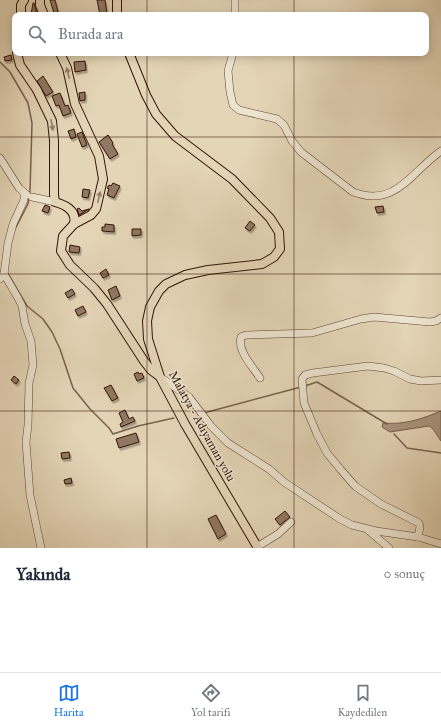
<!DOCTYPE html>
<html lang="tr">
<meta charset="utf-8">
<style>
:root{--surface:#fff;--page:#f2f2f3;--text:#1f2937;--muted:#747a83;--line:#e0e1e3;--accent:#1a73e8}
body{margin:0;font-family:"IM FELL Great Primer",serif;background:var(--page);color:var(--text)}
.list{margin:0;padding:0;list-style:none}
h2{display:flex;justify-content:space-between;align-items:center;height:52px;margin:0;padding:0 16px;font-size:17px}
h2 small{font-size:13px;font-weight:400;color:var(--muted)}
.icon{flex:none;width:22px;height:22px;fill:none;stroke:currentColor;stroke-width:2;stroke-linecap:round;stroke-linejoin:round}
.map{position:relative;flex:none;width:441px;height:548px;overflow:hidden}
.search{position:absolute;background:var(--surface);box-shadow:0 2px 10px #0003;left:12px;right:12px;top:12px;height:44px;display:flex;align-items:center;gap:10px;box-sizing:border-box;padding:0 14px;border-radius:8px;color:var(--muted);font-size:15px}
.sheet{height:124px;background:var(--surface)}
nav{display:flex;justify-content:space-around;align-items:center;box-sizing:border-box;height:56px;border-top:1px solid var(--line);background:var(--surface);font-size:11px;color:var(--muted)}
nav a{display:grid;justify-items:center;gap:2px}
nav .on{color:var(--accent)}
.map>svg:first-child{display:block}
</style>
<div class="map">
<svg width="441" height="548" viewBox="0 0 441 548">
<defs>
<filter id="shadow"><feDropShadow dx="1.5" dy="2.5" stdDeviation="0" flood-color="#0004"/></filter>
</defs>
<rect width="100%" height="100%" fill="#e4d5b7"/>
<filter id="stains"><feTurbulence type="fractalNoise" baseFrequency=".005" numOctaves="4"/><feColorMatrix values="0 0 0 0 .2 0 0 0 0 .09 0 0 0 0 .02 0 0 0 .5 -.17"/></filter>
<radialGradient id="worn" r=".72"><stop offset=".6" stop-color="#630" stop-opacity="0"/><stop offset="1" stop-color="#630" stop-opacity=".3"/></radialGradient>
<path fill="#a8937c" stroke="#7a604e" d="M441,411V441L433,429L429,426L390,432L382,427L383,423C404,425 422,419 441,411Z"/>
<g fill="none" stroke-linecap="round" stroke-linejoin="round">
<g stroke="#7a604e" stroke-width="1.5">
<path d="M0,62L10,72L28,103L32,123L30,191L28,204L14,231"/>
<path d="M7,272L27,306L43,319L52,332L60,349L73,388L90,409L109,428L113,434L138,426L174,418"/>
<path d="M305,386L317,382L387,424"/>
<path d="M204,413L301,387"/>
<path d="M394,434L407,448L441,453"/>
</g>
</g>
<g fill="#907863" stroke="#341408" filter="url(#shadow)">
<path d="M50,0H55L58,12L54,13Z"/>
<path d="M97,0H105L107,15H100Z"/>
<path d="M33,3H34L36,10V15H31Z"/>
<path d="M11,55L12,60L5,61L4,57Z"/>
<path d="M85,61L86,70L75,72L74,62Z"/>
<path d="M43,76L53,92L46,96L37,81Z"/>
<path d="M85,92V100L80,101L79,93Z"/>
<path d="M60,93L65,106L68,105L71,113L63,116L59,105L56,106L52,96Z"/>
<path d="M74,129L76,137L71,139L68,131Z"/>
<path d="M82,132L87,145L82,147L77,134Z"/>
<path d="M108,135L113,143L112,144L118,154L110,159L99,142Z"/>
<path d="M113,183L120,186L114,198L107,195L109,189L107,188L109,185L111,186Z"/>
<path d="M83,189L90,190L88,198L82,197Z"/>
<path d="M45,205L50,207L48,213L42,211Z"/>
<path d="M383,206L384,212L377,213L375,207Z"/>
<path d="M79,208L82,211L89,209L79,215L77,209Z"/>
<path d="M250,221L255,225L250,231L245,228Z"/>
<path d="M105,224L114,225V232L102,231V227H105Z"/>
<path d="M132,229H141V235L132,236Z"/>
<path d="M70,245L80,247L79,253L69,252Z"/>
<path d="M106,269L109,275L103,278L100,273Z"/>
<path d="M116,286L120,296L112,300L108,290Z"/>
<path d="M72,289L75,294L68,298L65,293Z"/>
<path d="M83,306L86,312L78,316L75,310Z"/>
<path d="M138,372L139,374L142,373L144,378L137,381L134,374Z"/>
<path d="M14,376L19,380L16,384L11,380Z"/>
<path d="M111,385L118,398L112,401L104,388Z"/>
<path d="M125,410L129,419L133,417L135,421L121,427L120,424L123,422L119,413Z"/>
<path d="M136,433L139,442L119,448L116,439Z"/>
<path d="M69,452L70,458L62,459L61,453Z"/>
<path d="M71,478L72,483L65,484L64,480Z"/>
<path d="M285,511L290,517L280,525L275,519Z"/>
<path d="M216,515L226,534L218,539L208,519Z"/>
</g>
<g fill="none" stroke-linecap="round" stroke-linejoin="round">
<g stroke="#604434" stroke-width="8">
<g id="minor">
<path d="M235,0V15"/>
<path d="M233,53L228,71L230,92L233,105L239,110L277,119L284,125L292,141L301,152L353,192C396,208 411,172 441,151"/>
<path d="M0,158L19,188L27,195"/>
<path d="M32,197L55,202"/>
<path d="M4,274L18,298L22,306L25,324L31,341L33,365L29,383L28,425L26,442L30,495L41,548"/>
<path d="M0,279L4,274L8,243L13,224L24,200V193"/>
<path d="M160,377L189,397L211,426L228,443L269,469L284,482L340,519L352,525L376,531L418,537L441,544"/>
<path d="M260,378C253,367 237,351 241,337L246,335L312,333L361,319L374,317L430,322L436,321L441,318"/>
<path d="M368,530L389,548"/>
<path d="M418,537L420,527L419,523L381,504L355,486L341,470L327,453L317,434L304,403L302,379L305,375L313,373L368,366L384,368L394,371L410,379L421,381L441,380"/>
<path d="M257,547L278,534L291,522"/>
</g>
</g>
<g stroke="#341408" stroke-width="10">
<g id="major">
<path d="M40,0V5L44,15"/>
<path d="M117,0V15"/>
<path d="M21,15V5L24,0"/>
<path d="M17,53L20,65L37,90L52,121L54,141V195L55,202C66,205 77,211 74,224"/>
<path d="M60,53L67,68L75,104L99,156L103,179L96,209L91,215L74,224L63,236L61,251L70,265L94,288L107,304L144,361L151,370L159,376"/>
<path d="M129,53L146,95L156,114L175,136L232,179L270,218L279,232L280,249L274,257L262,264L208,270L185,275L166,284L159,291L150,307L147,321L148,339L160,377L185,424L258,548"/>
</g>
</g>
<use href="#minor" stroke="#ede4d0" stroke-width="7"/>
<use href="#major" stroke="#e4d5b7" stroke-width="8"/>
</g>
<defs><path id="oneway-solid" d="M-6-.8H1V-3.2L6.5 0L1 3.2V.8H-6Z"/></defs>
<g fill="#957e68">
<use href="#oneway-solid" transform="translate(68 73) rotate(-104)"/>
<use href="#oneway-solid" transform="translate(52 125) rotate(79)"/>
<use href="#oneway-solid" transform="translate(99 197) rotate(-78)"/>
</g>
<path fill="none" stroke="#341408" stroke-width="1" stroke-opacity="0.55" d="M147,0V15M294,0V15M147,53V548M294,53V548M0,137H441M0,274H441M0,411H441"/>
<g text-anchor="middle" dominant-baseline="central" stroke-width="3" stroke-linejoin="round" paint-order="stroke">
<g font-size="12" fill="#341408" stroke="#ede4d0">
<text transform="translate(202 426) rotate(61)">Malatya - Adıyaman yolu</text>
</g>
</g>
<rect width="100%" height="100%" filter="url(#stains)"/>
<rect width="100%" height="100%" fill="url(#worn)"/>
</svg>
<div class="search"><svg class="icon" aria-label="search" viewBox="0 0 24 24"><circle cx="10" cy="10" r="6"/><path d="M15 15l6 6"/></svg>Burada ara</div>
</div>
<section class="sheet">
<h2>Yakında<small>0 sonuç</small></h2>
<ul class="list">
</ul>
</section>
<nav>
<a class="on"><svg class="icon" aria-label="map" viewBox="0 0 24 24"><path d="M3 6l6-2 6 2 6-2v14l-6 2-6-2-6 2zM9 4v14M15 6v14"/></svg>Harita</a>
<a><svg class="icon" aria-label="directions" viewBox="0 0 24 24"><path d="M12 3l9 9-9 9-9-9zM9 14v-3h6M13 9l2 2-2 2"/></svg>Yol tarifi</a>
<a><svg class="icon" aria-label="saved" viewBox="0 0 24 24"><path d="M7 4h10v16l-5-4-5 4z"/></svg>Kaydedilen</a>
</nav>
